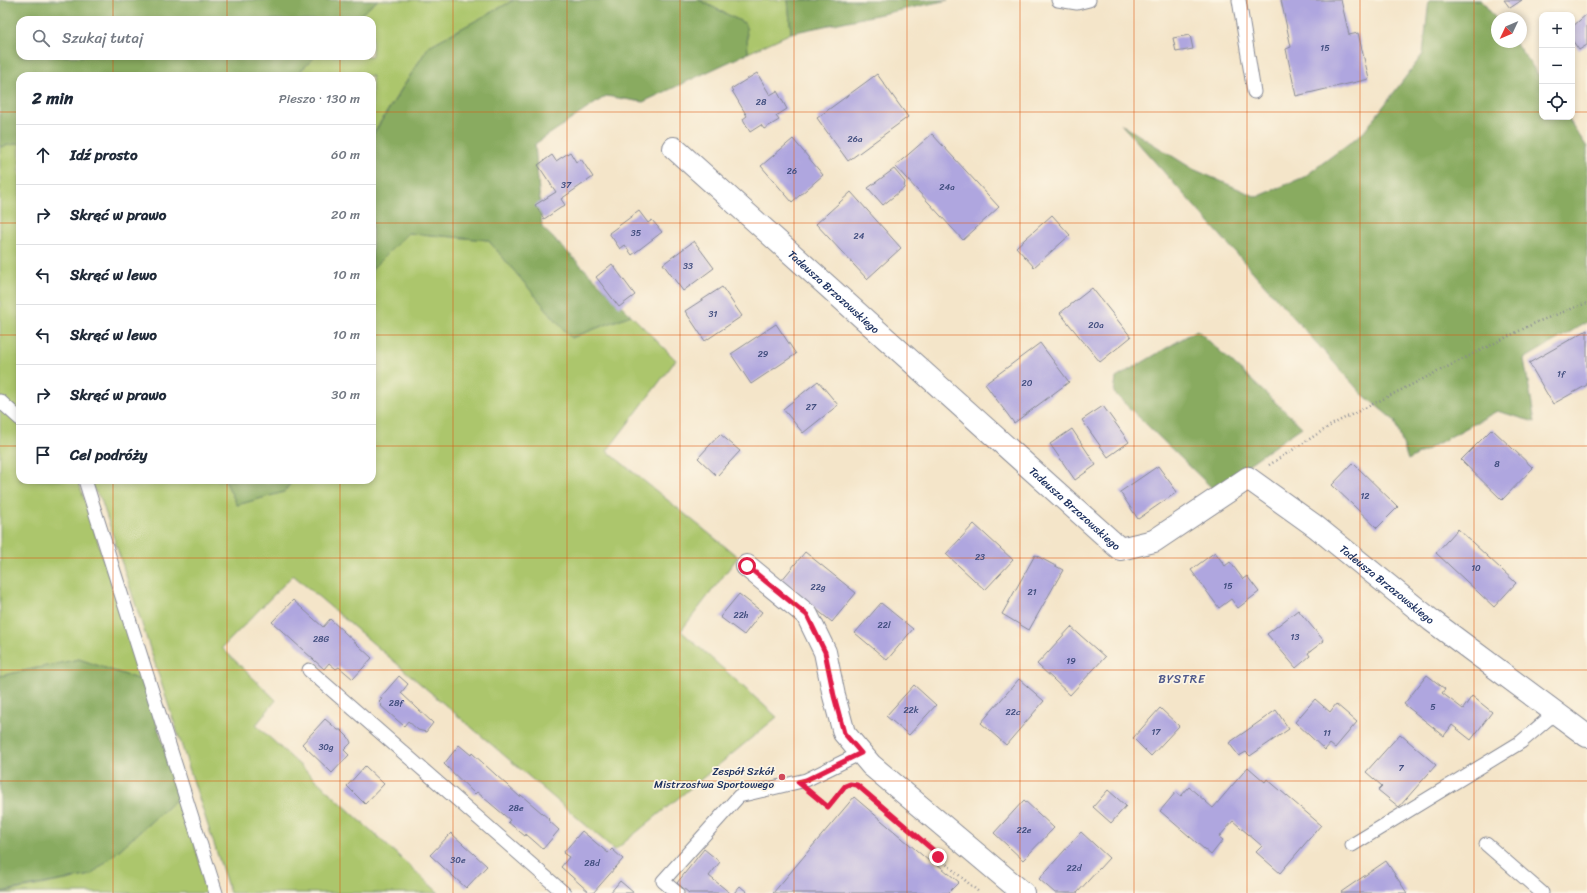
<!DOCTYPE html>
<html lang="pl">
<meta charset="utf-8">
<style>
:root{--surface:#fff;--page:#f6f6f7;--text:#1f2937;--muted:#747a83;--line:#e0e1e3}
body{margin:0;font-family:Sriracha,sans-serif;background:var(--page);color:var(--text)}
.controls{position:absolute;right:12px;top:12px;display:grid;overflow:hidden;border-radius:8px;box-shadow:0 2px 6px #0003}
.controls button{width:36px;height:36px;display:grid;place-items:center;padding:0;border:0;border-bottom:1px solid var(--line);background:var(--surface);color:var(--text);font:20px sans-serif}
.compass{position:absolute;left:1491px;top:12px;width:36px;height:36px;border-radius:50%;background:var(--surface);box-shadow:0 2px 6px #0003;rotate:226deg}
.stop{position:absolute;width:12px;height:12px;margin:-9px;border:3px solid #e11d48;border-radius:50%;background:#fff}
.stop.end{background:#e11d48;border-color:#fff;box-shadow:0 1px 4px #0008}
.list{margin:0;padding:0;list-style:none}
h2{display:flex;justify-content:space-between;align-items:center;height:52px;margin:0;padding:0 16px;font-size:17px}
h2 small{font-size:13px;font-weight:400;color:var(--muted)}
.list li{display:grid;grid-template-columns:26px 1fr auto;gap:12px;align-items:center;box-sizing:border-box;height:60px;padding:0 16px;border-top:1px solid var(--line)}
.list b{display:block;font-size:15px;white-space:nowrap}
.list em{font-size:13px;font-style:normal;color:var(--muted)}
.icon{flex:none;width:22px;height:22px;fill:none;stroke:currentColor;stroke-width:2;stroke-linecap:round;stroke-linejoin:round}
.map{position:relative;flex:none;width:1587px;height:893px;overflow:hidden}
.search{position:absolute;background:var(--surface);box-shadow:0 2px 6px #0003;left:16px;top:16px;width:360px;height:44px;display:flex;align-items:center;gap:10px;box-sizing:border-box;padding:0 14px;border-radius:12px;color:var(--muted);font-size:15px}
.panel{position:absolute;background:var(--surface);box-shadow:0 2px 6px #0003;left:16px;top:72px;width:360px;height:412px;border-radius:12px}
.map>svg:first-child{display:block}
</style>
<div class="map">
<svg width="1587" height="893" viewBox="0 0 1587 893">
<rect width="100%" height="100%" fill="#fcf5e5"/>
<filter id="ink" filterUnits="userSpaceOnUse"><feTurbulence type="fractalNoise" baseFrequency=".025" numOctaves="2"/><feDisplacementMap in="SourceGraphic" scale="8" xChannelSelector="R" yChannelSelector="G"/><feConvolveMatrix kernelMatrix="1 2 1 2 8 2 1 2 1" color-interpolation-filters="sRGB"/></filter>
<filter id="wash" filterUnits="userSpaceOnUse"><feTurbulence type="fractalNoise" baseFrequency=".012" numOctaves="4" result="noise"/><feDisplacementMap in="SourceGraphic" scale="16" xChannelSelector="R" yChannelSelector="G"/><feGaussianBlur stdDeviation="0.9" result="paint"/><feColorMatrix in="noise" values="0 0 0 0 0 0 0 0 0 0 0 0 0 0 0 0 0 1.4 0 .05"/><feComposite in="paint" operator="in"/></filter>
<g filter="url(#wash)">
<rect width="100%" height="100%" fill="#f4e5c9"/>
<g fill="#acc66c" stroke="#647a65">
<path d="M378,0H514L429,46L372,135V76H295L316,56H372V20H354Z"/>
<path d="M699,0H788L791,33L748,53L746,24Z"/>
<path d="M20,143V480H78L143,681L79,659L0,676V147Z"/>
<path d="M408,233L488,240L571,338L631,315L676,360L607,451L738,557L681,631L777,717L615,850L293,575L222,648L276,700L256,725L439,893H230L101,499L86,480H225L237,505L284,492L293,480H372V269Z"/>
<path d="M180,796L209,893H0L91,875Z"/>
</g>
<g fill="#89ab60" stroke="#526d5f">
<path d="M0,0H378L354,20H20V56H316L295,76H20V143L0,147Z"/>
<path d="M514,0H699L746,24L748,53L643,102L606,96L535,144L542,227L631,315L571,338L488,240L408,233L372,269V136L429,46Z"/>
<path d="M788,0H948L791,33Z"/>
<path d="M1429,0H1481L1497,20V42H1515L1542,80V117H1567L1587,147V322L1524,359L1535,422L1497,411L1408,460L1395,421L1361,393L1121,124L1193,169L1257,197L1304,177L1364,132L1423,54Z"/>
<path d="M1197,330L1302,427L1213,489L1114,393L1116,378Z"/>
<path d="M225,480H293L284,492L237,505Z"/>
<path d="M79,659L143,681L180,796L91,875L0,892V676Z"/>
</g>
<g id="blocks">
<g fill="#afa6df">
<path d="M1281,0H1341L1349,35L1358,33L1369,79L1296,96L1286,49L1291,47Z"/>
<path d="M1504,0H1522L1510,8Z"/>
<path d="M1587,14V45L1579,50L1572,40V27Z"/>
<path d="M1190,35L1193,49L1176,52L1173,38Z"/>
<path d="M757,73L770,95L777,91L787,109L776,116L779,120L764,129L761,125L750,132L743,119L747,116L731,89Z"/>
<path d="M877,74L908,117L848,161L817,118Z"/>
<path d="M932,134L999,207L963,240L895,166Z"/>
<path d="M793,139L823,175L792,202L761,166Z"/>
<path d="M570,152L576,162L581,159L593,177L561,199L565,205L544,219L535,205L556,192L538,165L552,155L556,161Z"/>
<path d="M894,169L905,182L904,188L883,205L868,188Z"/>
<path d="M851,192L901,248L867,279L816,224Z"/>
<path d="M639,211L648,223L652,220L662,232L632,255L625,245L620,249L609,233Z"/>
<path d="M1052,215L1070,235L1034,267L1016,247Z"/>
<path d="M694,241L714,268L683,291L663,264Z"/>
<path d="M612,264L635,295L619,307L596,277Z"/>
<path d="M722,287L742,316L705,341L685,311Z"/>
<path d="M1092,288L1131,337L1100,362L1060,313Z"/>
<path d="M776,324L796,354L751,384L731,354Z"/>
<path d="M1587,330V385L1553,404L1529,363Z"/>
<path d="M1040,343L1069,382L1014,423L985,384Z"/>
<path d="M818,381L838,405L803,433L783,409Z"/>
<path d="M1103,406L1129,442L1108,457L1082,420Z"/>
<path d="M1072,429L1096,465L1075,480L1050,444Z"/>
<path d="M1492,429L1533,468L1502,500L1461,460Z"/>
<path d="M720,434L740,451L717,476L698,458Z"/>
<path d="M1353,463L1398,507L1377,528L1332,485Z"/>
<path d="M1158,466L1177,492L1138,519L1120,492Z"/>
<path d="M974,524L1013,560L985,590L946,554Z"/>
<path d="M1458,529L1516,583L1494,607L1436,553Z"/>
<path d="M805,552L856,593L832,622L781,581Z"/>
<path d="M1215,552L1225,566L1230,562L1243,579L1247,576L1259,592L1238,608L1231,599L1219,608L1191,570Z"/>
<path d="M1035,555L1063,570L1029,630L1002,614Z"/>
<path d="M739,594L762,612L744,635L720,617Z"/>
<path d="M293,600L323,627L330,619L372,658L353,679L339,667L336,669L329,663L324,669L272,622Z"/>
<path d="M881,603L913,629L887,660L855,633Z"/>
<path d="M1298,610L1324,641L1308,653L1310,656L1296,668L1267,634Z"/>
<path d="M1071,627L1105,657L1070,695L1037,664Z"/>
<path d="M1427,675L1445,689L1442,693L1463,709L1472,696L1492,712L1471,740L1452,725L1444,736L1404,704Z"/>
<path d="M399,676L408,684L401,693L433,723L426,732L418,730L408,721L404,726L381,706L382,705L379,702L382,699L380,698Z"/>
<path d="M1019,679L1044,701L1006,745L981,723Z"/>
<path d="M914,685L936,705L909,735L886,716Z"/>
<path d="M1315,699L1330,712L1336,704L1357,722L1335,748L1330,744L1325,750L1295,722Z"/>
<path d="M1160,708L1179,726L1151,756L1133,738Z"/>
<path d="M1276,710L1289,729L1250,756L1246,752L1239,756L1229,743Z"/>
<path d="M325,719L338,730H341L349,738L351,743L344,750L349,755L332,773L302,744Z"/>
<path d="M1400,734L1436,765L1399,807L1378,790L1382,786L1366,772Z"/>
<path d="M459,745L471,755L472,753L520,797L521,795L549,819L548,820L559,830L543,849L526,834L525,836L508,822L510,820L477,792L475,794L444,764Z"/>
<path d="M365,766L384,784L365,804L347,786Z"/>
<path d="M1248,767L1265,782L1267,779L1321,825L1280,873L1256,852L1262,846L1233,821L1219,837L1223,840L1211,855L1160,811L1176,792L1181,796L1189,787L1213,808Z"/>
<path d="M1108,790L1126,806L1111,823L1093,807Z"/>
<path d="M854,797L929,861L931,859L959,882L948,893H773Z"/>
<path d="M1024,800L1054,828L1023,860L994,833Z"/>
<path d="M582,831L608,853L612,849L623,859L593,893H590L561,867L569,857L563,853Z"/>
<path d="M1081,832L1109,858L1077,893H1055L1039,879Z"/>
<path d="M451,833L487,866L466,888L430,855Z"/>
<path d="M704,849L720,862L709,876L730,893H689L677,883Z"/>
<path d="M1386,861L1407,893H1342L1341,892Z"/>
<path d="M620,881L634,893H610Z"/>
<path d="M740,886L748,893H734Z"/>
</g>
</g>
</g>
<g filter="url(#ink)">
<use href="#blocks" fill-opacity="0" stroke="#888a94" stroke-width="1"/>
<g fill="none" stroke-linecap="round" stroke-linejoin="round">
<g stroke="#888a94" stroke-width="15">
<g id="service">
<path d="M1058,0L1077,3L1089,0"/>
<path d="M1239,0L1254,92"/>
<path d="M0,401L20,419"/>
<path d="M85,480L216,893"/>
<path d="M309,670L564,893"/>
<path d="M1486,844L1542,893"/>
<path d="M1352,845L1521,742L1556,712"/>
<path d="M677,893L663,881L739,796L806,780L861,753"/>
</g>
</g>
<g stroke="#888a94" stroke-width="24">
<g id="minor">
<path id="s1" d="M674,148L1120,549L1154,541L1248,478L1315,526L1431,620L1587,736"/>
<path d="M747,566L807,615L825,652L834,696L844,733L871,765L1023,893"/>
</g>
</g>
<g stroke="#888a94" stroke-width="2.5" stroke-dasharray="1 3" stroke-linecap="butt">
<path d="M1269,465L1333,424L1537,322L1587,303"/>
<path d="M815,796L828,807C836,798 843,783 856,785"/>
<path d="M933,850L938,857L980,893"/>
</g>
<use href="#service" stroke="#fff" stroke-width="13"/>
<use href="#minor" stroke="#fff" stroke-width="22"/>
</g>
</g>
<g fill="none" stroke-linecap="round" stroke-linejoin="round" filter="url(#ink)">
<path stroke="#e11d48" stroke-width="5" d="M747,566L807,615L825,652L834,696L844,733L861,753L806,780L798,782L828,807L845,786L850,784L857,785L933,850L938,857"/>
</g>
<path fill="none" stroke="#de5710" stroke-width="1" stroke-opacity="0.55" d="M113,0V20M227,0V20M340,0V20M453,0V893M567,0V893M680,0V893M794,0V893M907,0V893M1020,0V893M1134,0V893M1247,0V893M1360,0V893M1474,0V893M113,56V76M227,56V76M340,56V76M0,112H20M372,112H1542M1572,112H1587M0,223H20M372,223H1587M0,335H20M372,335H1587M0,446H20M372,446H1587M113,480V893M227,480V893M340,480V893M0,558H1587M0,670H1587M0,781H1587"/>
<circle fill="#d1495b" stroke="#fcf5e5" stroke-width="1.5" cx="782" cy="777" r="4"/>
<g text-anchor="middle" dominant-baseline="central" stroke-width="3.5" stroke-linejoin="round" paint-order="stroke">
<g font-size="9" fill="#404d7e">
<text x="1325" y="48">15</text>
<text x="761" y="102">28</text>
<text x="855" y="139">26a</text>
<text x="792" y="171">26</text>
<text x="566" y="185">37</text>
<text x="947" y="187">24a</text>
<text x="636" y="233">35</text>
<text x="859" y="236">24</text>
<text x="688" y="266">33</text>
<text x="713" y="314">31</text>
<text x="1096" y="325">20a</text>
<text x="763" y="354">29</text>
<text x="1561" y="374">1f</text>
<text x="1027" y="383">20</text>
<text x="811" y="407">27</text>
<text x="1497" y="464">8</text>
<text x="1365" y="496">12</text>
<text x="980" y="557">23</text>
<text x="1476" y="568">10</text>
<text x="1228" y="586">15</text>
<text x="818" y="587">22g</text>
<text x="1032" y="592">21</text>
<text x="741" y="615">22h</text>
<text x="884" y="625">22l</text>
<text x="1295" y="637">13</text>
<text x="321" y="639">28G</text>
<text x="1071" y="661">19</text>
<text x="396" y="703">28f</text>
<text x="1433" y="707">5</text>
<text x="911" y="710">22k</text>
<text x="1013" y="712">22c</text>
<text x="1156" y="732">17</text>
<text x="1327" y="733">11</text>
<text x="326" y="747">30g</text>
<text x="1401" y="768">7</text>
<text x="516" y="808">28e</text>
<text x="1024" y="830">22e</text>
<text x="458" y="860">30e</text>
<text x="592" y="863">28d</text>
<text x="1074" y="868">22d</text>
</g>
<g font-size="11" fill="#1b2f5e" stroke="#fcf5e5">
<text stroke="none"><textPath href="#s1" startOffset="215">Tadeusza Brzozowskiego</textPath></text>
<text stroke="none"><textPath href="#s1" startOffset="539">Tadeusza Brzozowskiego</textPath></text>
<text stroke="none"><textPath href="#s1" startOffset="923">Tadeusza Brzozowskiego</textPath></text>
</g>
<g font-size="11" fill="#1b2f5e" stroke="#fcf5e5" text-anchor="end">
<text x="774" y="771">Zespół Szkół<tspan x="774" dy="13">Mistrzostwa Sportowego</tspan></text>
</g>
<g font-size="12" letter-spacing="1" fill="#4f598b" stroke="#fcf5e5">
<text x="1182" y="679">BYSTRE</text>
</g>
</g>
</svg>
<div class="controls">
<button>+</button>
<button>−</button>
<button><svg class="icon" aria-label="locate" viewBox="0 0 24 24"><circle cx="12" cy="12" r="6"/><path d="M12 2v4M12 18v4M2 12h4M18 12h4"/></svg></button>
</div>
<svg class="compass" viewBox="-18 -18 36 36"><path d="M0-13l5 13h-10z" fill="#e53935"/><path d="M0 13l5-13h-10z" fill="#747a83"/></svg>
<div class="stop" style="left:747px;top:566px"></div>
<div class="stop end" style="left:938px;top:857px"></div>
<div class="search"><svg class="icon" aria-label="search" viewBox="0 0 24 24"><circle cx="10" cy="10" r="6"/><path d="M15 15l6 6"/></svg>Szukaj tutaj</div>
<section class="panel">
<h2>2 min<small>Pieszo · 130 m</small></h2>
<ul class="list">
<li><svg class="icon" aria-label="ahead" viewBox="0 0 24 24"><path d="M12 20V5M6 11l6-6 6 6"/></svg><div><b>Idź prosto</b></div><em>60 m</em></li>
<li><svg class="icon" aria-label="right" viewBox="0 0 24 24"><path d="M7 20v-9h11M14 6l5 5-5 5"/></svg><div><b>Skręć w prawo</b></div><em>20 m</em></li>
<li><svg class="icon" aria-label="left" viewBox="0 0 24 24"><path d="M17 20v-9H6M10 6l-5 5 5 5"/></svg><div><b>Skręć w lewo</b></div><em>10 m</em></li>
<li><svg class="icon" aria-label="left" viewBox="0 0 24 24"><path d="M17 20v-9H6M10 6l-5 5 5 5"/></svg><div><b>Skręć w lewo</b></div><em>10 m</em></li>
<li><svg class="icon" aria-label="right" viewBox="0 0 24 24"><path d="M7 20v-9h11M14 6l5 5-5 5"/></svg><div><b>Skręć w prawo</b></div><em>30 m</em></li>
<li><svg class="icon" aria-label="arrive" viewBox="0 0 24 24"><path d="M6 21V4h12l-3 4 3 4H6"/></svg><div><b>Cel podróży</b></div></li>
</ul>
</section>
</div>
